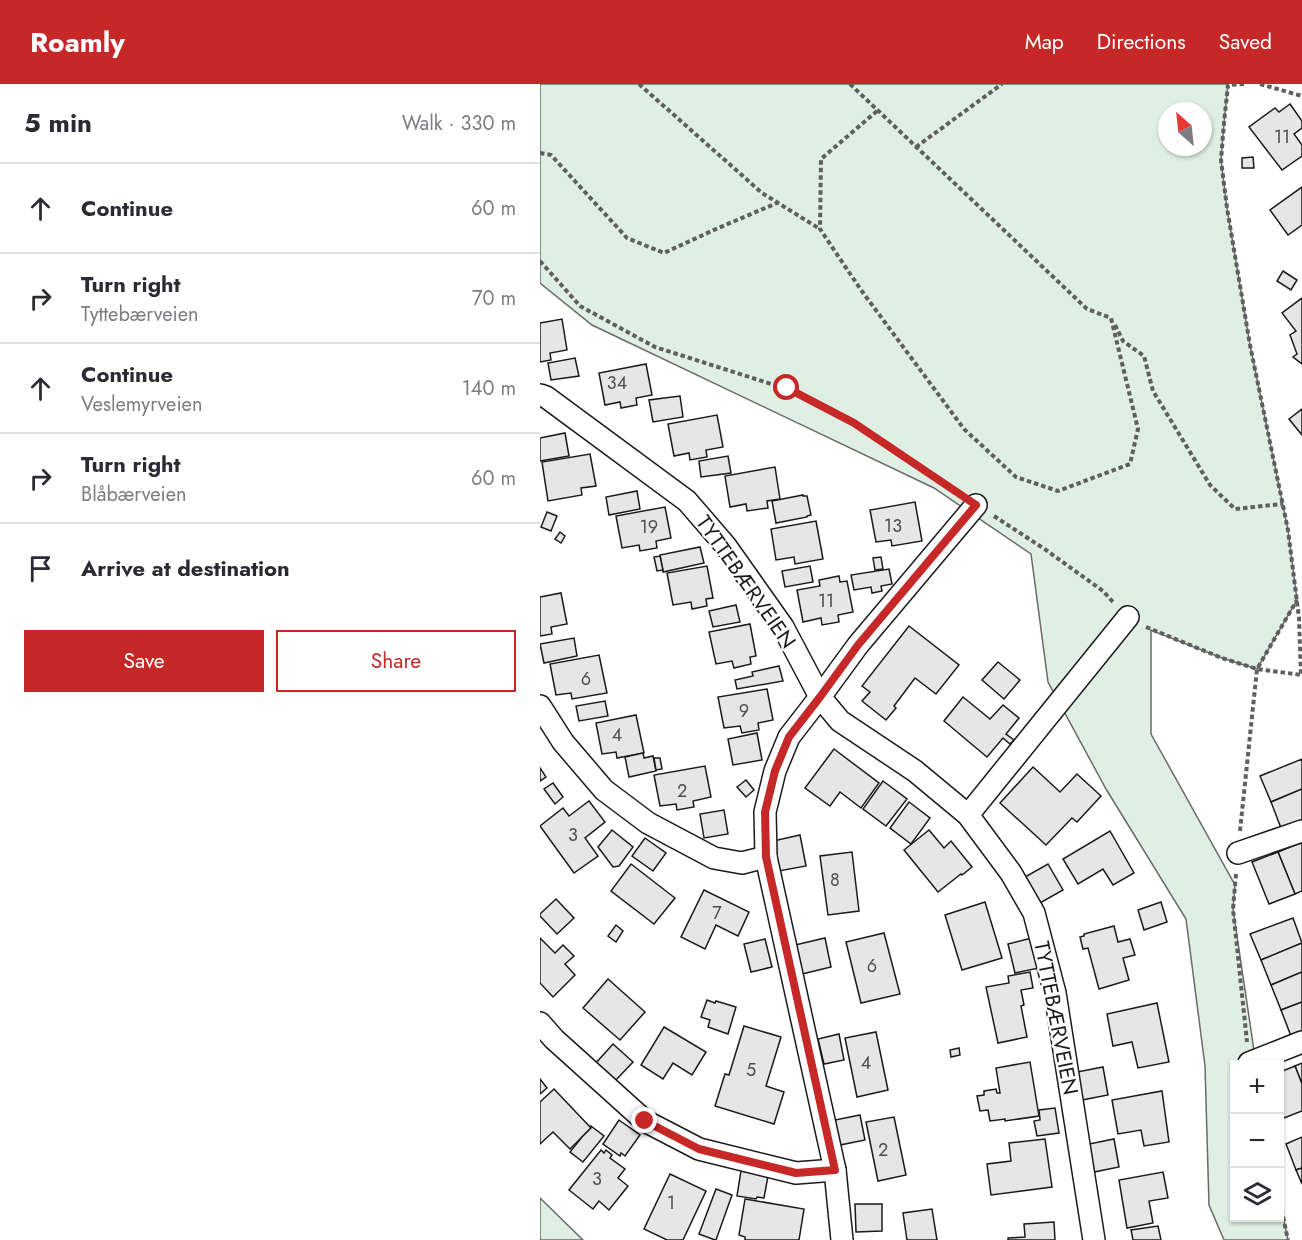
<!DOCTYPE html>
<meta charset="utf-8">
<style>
:root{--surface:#fff;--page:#f7f7f7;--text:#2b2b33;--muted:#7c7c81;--line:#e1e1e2;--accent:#c62828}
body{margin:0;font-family:Jost,sans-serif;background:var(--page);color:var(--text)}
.controls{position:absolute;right:18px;bottom:18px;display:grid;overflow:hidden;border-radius:0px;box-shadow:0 2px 4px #0004}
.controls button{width:54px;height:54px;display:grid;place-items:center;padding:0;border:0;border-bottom:2px solid var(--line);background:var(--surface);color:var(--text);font:30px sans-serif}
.compass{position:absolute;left:618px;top:18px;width:54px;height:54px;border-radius:50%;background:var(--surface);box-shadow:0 2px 4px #0004;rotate:333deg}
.stop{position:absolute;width:18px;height:18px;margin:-14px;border:4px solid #c62828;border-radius:50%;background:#fff}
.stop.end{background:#c62828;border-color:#fff;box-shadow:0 2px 6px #0008}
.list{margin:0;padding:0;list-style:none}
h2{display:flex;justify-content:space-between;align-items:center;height:78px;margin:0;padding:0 24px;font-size:26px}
h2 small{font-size:20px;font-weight:400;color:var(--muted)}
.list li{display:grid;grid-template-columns:39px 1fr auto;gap:18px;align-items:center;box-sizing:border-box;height:90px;padding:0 24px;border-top:2px solid var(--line)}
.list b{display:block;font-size:22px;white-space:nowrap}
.list p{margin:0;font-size:20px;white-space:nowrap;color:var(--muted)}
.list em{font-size:20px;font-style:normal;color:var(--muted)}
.actions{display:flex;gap:12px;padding:18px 24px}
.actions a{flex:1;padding:14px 0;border:2px solid var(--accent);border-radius:0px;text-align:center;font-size:21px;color:var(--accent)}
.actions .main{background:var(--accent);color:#fff}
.icon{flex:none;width:33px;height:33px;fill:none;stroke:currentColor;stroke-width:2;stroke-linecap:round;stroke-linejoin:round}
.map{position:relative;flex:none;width:762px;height:1156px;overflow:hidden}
header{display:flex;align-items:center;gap:36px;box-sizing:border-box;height:84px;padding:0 30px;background:var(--accent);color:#fff}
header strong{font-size:28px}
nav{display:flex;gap:33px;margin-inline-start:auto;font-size:21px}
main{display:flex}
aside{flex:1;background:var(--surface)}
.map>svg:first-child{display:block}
</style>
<header>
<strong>Roamly</strong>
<nav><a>Map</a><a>Directions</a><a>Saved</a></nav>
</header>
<main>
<aside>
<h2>5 min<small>Walk · 330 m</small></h2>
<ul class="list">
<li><svg class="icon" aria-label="ahead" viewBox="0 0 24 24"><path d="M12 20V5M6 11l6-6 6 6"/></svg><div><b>Continue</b></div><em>60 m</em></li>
<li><svg class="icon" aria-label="right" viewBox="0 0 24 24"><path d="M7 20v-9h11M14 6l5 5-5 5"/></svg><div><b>Turn right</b><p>Tyttebærveien</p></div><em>70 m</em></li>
<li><svg class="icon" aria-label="ahead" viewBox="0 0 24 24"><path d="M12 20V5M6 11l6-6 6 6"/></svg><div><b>Continue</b><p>Veslemyrveien</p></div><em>140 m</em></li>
<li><svg class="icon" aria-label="right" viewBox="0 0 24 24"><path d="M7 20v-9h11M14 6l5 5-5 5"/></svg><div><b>Turn right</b><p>Blåbærveien</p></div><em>60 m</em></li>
<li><svg class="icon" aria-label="arrive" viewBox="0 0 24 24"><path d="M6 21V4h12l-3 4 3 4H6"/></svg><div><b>Arrive at destination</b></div></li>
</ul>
<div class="actions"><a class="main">Save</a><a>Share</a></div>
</aside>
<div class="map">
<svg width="762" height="1156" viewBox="0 0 762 1156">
<rect width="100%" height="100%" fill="#fff"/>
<g fill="#e0efe3" stroke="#6a6a6a" stroke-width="1.5" fill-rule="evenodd">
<path d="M0,0H688L684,39L681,76L687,124L710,261L748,446L757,516L717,585L682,574L611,546V650L695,801L693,825L716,980H694V1134H740V1118L748,1156H684L669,1121L665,982L646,835L566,705L508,598L491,470L394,404L52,241L0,199ZM627,27H663V63H627Z"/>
<path d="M0,1114L43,1156H0Z"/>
</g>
<g fill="#e6e6e6" stroke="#1a1a1a" stroke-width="1.5">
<path d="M750,20L762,37V44L754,50L762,61V72L742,86L709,43L735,24L739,28Z"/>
<path d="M713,73L714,84H702V74Z"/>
<path d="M762,103V141L748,151L730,126Z"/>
<path d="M743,187L757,196L751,206L737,197Z"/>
<path d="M762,214V280L753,273L757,270L750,251L756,247L742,229Z"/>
<path d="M22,235L27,266L10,269L11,276L0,278V239Z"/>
<path d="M35,274L39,292L11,296L8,279Z"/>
<path d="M106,280L112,311L96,314L97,321L81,324L80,318L65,321L59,289Z"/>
<path d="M140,312L143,333L113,338L109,316Z"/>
<path d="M762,325V351L749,335Z"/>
<path d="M177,331L183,363L166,366L167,373L150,376L149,369L134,372L128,340Z"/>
<path d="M25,349L29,372L0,377V354Z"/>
<path d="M50,370L56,402L41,404L42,411L8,417L2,378Z"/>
<path d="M188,372L191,389L161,393L159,377Z"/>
<path d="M235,383L240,415L227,417L228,424L207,427L206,420L190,423L185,392Z"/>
<path d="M97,407L100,425L69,431L66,413Z"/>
<path d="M263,411V412H267L271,431L267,432V433L236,439L232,417Z"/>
<path d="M375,418L382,457L352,462L351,456L336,458L330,426Z"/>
<path d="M125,423L131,454L116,457L117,464L100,467L99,461L82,464L76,432Z"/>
<path d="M7,428L17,432L11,447L1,443Z"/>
<path d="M276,437L283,475L255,480L254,473L236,476L231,445Z"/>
<path d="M20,448L25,452L21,459L15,455Z"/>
<path d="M160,463L164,479L123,488L120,471Z"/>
<path d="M120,472L123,486L117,487L114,473Z"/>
<path d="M341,473L343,485L335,486L333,474Z"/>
<path d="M167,482L173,514L166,515L167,522L152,525L151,518L133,521L127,489Z"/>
<path d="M270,482L273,498L245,503L242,487Z"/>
<path d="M349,485L352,500L341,502L342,507L332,509L331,503L314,506L311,491Z"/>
<path d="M299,492L300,498L307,497L313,528L298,531L299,538L282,541L281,534L263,538L257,506L280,502L279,496Z"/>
<path d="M21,509L27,540L11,543L12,550L0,552V513Z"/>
<path d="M196,521L200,538L173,543L169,527Z"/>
<path d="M210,540L216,572L210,573L211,580L194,584L192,577L176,580L169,548Z"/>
<path d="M369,542L419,581L396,610L375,594L354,622L356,624L346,636L322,617L330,608L322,602Z"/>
<path d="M34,554L37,572L4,579L0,560Z"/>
<path d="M59,571L67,609L32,615L31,609L16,611L10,580Z"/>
<path d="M458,578L480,596L464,615L442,596Z"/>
<path d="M239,582L243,597L197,605L195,596L213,592L212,588Z"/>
<path d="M227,605L233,636L218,639L219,646L202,649L200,642L184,644L178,613Z"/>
<path d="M423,613L450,635L463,621L479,634L466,650L474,656L470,660L463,654L447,673L404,637Z"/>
<path d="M65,617L68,632L39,637L36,622Z"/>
<path d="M96,631L104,669L77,674L76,668L62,670L56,639Z"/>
<path d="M217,649L222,676L193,681L188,655Z"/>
<path d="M294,665L339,699L321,724L300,708L290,722L265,704Z"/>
<path d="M103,669L104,674L113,672L116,687L89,693L85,673Z"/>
<path d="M114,674H120L122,685L116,686Z"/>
<path d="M762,675V705L731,718L720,692Z"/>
<path d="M165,682L171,713L153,717L154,723L137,726L136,720L120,722L114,691Z"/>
<path d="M493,683L520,708L537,690L561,712L537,738L532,734L506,761L460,719Z"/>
<path d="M0,684L6,693L0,697Z"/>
<path d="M206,696L214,706L206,713L197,703Z"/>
<path d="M343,697L367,715L346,742L323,725Z"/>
<path d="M13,699L23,713L15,720L4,705Z"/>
<path d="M762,705V736L741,744L731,718Z"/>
<path d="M49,717L65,738L45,754L58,772L34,789L0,742L23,724L29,732Z"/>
<path d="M369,718L390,734L371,760L350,744Z"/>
<path d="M184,726L188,750L164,754L160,730Z"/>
<path d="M72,746L93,763L79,782L73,783L58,763Z"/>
<path d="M389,746L404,764L411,757L432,783L422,791L421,790L398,808L364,766Z"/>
<path d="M570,747L594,789L573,801L563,785L538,800L523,775Z"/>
<path d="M260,751L266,782L239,787L233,757Z"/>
<path d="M105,754L126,769L113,787L92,772Z"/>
<path d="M762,758V807L755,810L738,768Z"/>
<path d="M312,768L319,827L288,831L280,772Z"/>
<path d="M738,768L755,810L729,820L712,778Z"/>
<path d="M91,780L135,814L114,840L71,807Z"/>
<path d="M508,780L523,806L500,819L485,793Z"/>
<path d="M164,806L209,828L198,852L176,841L165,865L141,853Z"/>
<path d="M16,815L34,834L17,850L0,832V830Z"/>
<path d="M445,818L462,874L422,886L405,831Z"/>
<path d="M621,818L627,838L604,846L598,826Z"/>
<path d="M753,834L762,859L721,876L710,850Z"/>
<path d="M76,841L83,847L76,858L68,852Z"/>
<path d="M574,842L578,858L590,855L595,871L583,874L589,896L559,905L548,864L543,865L540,853L544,852V850Z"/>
<path d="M344,849L360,910L321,919L306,858Z"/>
<path d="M0,854L15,869L23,861L34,872L25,880L35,891L13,913L0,899Z"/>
<path d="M285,854L291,883L262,890L255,861Z"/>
<path d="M492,854L499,884L475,889L468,860Z"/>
<path d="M225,855L232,883L211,888L204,860Z"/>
<path d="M762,859V888L731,901L721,876Z"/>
<path d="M490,888L493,904L481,906L484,921L481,922L487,953L458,959L446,903L469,899L468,892Z"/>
<path d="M762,888V918L741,926L731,901Z"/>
<path d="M68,895L105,928L80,956L43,924Z"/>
<path d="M167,916L175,919L176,917L196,923L188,950L168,943L170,936L161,933Z"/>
<path d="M762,918V948L751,952L741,926Z"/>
<path d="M617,919L629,978L598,984L592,958L573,962L567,930Z"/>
<path d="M204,942L241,953L226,1002L244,1008L234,1040L175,1022L185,990L189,991Z"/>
<path d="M124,943L166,968L152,991L133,979L123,995L101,981Z"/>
<path d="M336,948L348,1006L317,1013L305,954Z"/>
<path d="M299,950L304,976L284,980L278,955Z"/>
<path d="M73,960L93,978L75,997L55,980Z"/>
<path d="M419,964L420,971L411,973L410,966Z"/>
<path d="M490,978L499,1032L465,1037V1035L450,1037L448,1026L440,1027L437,1012L444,1011V1007L456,1005L457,1009H460L456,984Z"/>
<path d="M762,979V1000L755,982Z"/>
<path d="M755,982L762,1000V1027L744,1034L740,1023V988Z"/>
<path d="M563,983L568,1011L542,1016L537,988Z"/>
<path d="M0,995L7,1004L0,1010Z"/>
<path d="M14,1005L51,1044L30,1065L13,1048L0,1060V1018Z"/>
<path d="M622,1007L629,1058L604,1062L601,1046L578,1050L572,1016Z"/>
<path d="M515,1024L519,1049L497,1052L494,1037L500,1036L499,1026Z"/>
<path d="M320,1031L325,1056L300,1061L295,1036Z"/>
<path d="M354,1033L366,1091L338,1097L326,1038Z"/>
<path d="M79,1036L100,1051L85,1072L81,1069L80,1072L63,1060Z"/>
<path d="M51,1042L64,1052L43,1078L30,1068L42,1053L51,1044Z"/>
<path d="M762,1053V1084L756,1086L746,1060Z"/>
<path d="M505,1055L512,1103L451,1111L447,1080L471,1077L469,1059Z"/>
<path d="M574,1055L579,1083L554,1088L549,1060Z"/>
<path d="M61,1066L64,1069L66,1066L72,1071L70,1074L85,1085L78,1094L88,1102L69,1126L59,1117L53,1125L29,1106Z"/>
<path d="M762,1084V1100L756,1086Z"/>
<path d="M201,1087L228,1092L224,1114L217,1113L216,1115L197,1112Z"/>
<path d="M623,1088L628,1114L609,1117L613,1139L587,1144L579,1096Z"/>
<path d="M130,1090L166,1107L143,1156H127L104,1145Z"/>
<path d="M176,1105L192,1111L176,1156H175L159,1150Z"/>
<path d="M205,1115L264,1125L259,1156H205V1153L199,1151Z"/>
<path d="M315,1120H342V1147L316,1148Z"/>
<path d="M392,1125L397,1156H367L363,1129Z"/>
<path d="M514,1138L515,1156H468V1154L485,1153L484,1140Z"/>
<path d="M618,1142L621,1156H593L591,1146Z"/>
</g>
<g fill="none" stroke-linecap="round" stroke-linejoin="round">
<g stroke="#1a1a1a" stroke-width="24">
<g id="street">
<path d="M0,311L6,313L147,417L185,461L243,543L280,613L300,637L375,687L428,731L471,789L494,829L515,909L554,1156"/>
<path d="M0,622L23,658L64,706L108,739L174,774L202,779L226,773"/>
<path d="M428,731L588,533"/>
<path d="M698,769L762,747"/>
<path d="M0,939L14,955L105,1037L159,1065L256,1089L295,1086"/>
<path d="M709,979L762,958"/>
<path d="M302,1156L295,1086L226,773L225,728L235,687L249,653L280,613L318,561L436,421"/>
</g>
</g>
<g stroke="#5f5f5f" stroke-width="4" stroke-dasharray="4.5 3" stroke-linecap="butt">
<path d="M99,0L222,109L280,145"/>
<path d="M310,0L547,225L571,234"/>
<path d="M704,0L688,1L684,39L681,76L687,124L710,261L748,446L759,534L761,591"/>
<path d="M720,0L762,12"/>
<path d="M337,27L281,75L280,145L321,206L424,345L476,393L518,407L590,380L598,345L571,234"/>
<path d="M376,63L462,0"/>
<path d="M0,69L11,71L87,154L124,169L176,145L237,119"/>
<path d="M0,177L40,222L115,263L247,305L314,339L418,408"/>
<path d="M575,241L583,257L604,272L613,307L670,401L695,425L742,420"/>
<path d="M454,432L506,466L563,507L574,519"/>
<path d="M606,543L682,574L717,585L762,591"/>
<path d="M700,747L717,585L757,516"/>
<path d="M696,790L693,825L707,958"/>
<path d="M740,1118L748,1156"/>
</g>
<use href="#street" stroke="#fff" stroke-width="21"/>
</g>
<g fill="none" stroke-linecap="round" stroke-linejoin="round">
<path stroke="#c62828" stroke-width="8" d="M105,1037L159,1065L256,1089L295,1086L226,773L225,728L235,687L249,653L280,613L318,561L436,421L314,339L247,304"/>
</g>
<g text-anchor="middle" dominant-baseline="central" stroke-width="4.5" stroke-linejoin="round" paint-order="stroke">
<g font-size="18" fill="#4d4d4d">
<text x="742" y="53">11</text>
<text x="77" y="299">34</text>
<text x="353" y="442">13</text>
<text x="109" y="443">19</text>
<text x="286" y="517">11</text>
<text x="46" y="595">6</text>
<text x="204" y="627">9</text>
<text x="77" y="651">4</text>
<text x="142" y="707">2</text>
<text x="33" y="751">3</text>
<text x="295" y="796">8</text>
<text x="177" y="829">7</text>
<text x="332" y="882">6</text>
<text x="326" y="979">4</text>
<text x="211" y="986">5</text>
<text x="343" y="1066">2</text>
<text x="57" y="1095">3</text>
<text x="131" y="1119">1</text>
</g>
<g font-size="21" fill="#1a1a1a" stroke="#fff">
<text transform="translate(206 498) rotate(55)">TYTTEBÆRVEIEN</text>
<text transform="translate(516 934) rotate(79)">TYTTEBÆRVEIEN</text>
</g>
</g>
</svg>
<div class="controls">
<button>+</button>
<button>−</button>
<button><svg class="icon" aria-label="layers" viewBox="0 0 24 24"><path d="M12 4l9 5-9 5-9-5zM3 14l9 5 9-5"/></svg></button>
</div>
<svg class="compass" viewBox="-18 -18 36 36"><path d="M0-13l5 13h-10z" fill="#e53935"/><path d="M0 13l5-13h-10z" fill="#7c7c81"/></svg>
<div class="stop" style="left:247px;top:304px"></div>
<div class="stop end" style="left:105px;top:1037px"></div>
</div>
</main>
